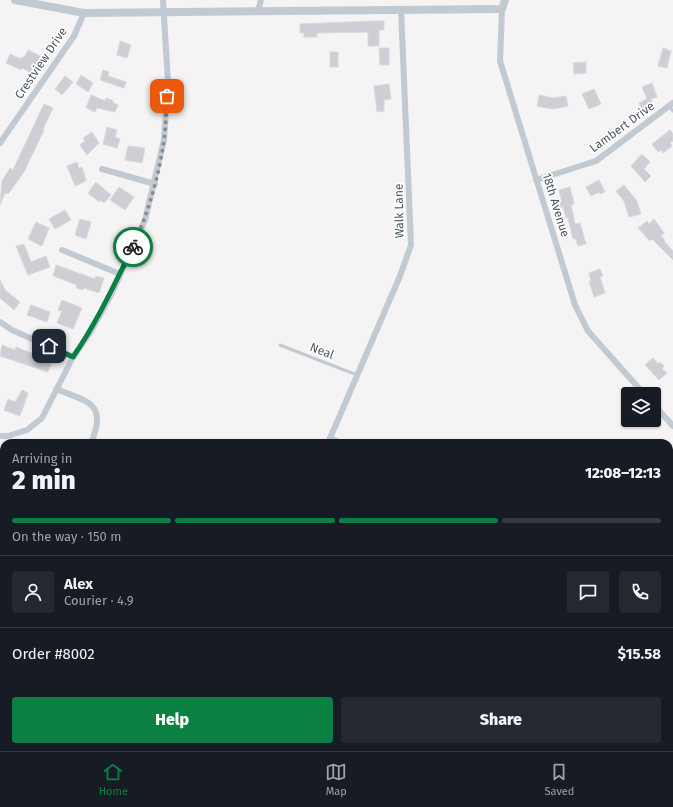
<!DOCTYPE html>
<html lang="en">
<head>
<meta charset="utf-8">
<style>
	body { margin:0; font-family:"Fira Sans",sans-serif; background:#242831; color:#f1f3f6; height:100vh; display:flex; flex-direction:column; font-size:15px; white-space:nowrap }
	* { box-sizing:border-box; margin:0 }
	p { font-size:13px; color:#9ea1a6 }
	.icon { flex:none; width:22px; height:22px; fill:none; stroke:currentColor; stroke-width:2; stroke-linecap:round; stroke-linejoin:round }
	.map { position:relative; flex:1; overflow:hidden }
	.side { position:absolute; left:0px; top:439px; width:673px; height:312px; display:flex; flex-direction:column; background:#171b24; border-radius:12px 12px 0 0; box-shadow:0 1px 3px #0004 }
	.side>* { flex:none }
	.buttons { position:absolute; left:621px; top:387px; display:grid; gap:8px }
	.buttons a { display:grid; place-items:center; width:40px; height:40px; border-radius:4px; background:#171b24; box-shadow:0 1px 3px #0004; font-size:20px }
	.pin { position:absolute; display:grid; place-items:center; width:34px; height:34px; color:#fff; margin:-17px; border-radius:8px; box-shadow:0 2px 6px #0006 }
	.courier { position:absolute; display:grid; place-items:center; width:40px; height:40px; margin:-20px; border:3px solid #0b8043; border-radius:50%; background:#fff; color:#222; box-shadow:0 1px 5px #0007 }
	.head em { font-style:normal; font-weight:800 }
	.head div { display:flex; flex-direction:column-reverse }
	.head { display:flex; align-items:center; justify-content:space-between; height:68px; padding:0 12px }
	h1 { font-size:26px; font-weight:800; line-height:30px }
	.bar { display:grid; grid-template-columns:repeat(4,1fr); gap:6px 4px; align-content:center; height:48px; padding:0 12px }
	.bar i { height:5px; border-radius:3px; background:#363941 }
	.bar .on { background:#0b8043 }
	.bar p { grid-column:span 4 }
	.line { display:flex; align-items:center; gap:10px; padding:0 12px; border-top:1px solid #363941 }
	.line div { flex:1 }
	.round { display:grid; place-items:center; flex:none; width:42px; height:42px; border-radius:4px; background:#242831 }
	.primary-button { display:flex; gap:8px; margin-top:auto; padding:8px 12px }
	.primary-button a { flex:1; height:46px; border-radius:4px; background:#0b8043; color:#fff; font-size:16px; font-weight:800; line-height:46px; text-align:center }
	.primary-button a+a { background:#242831; color:#f1f3f6 }
	.tabs { display:flex; justify-content:space-around; align-items:center; height:56px; border-top:1px solid #363941; background:#171b24; font-size:11px; color:#9ea1a6 }
	.tabs a { display:grid; justify-items:center; gap:2px }
	.tabs .on { color:#0b8043 }
	.map>svg:first-child { display:block }
	.green { fill:#c3f1d5 }
	.water { fill:#90daee }
	.building { fill:#cdcfd5; stroke:#d7d9de }
	.lines { fill:none; stroke-linecap:round; stroke-linejoin:round }
	.service { stroke:#c1cad2; stroke-width:3 }
	.minor { stroke:#c1cad2; stroke-width:6 }
	.tertiary { stroke:#c1cad2; stroke-width:8 }
	.secondary { stroke:#c1cbd6; stroke-width:9 }
	.done { stroke:#868d94; stroke-width:4; stroke-dasharray:0 7.2 }
	.route { stroke:#0b8043; stroke-width:5 }
	.labels { text-anchor:middle; dominant-baseline:central; stroke-width:3.5; stroke-linejoin:round; paint-order:stroke }
	.street-label { font-size:12px; fill:#4a5661; stroke:#fff }
</style>
</head>
<body>
<div class="map">
<svg width="673" height="751" viewBox="0 0 673 751">
	<rect width="100%" height="100%" fill="#f5f3f3"/>
	<g class="green">
		<polygon points="0,531 4,532 4,723 0,723"/>
		<polygon points="407,747 603,747 613,751 420,751"/>
	</g>
	<polygon class="water" points="0,723 4,723 4,747 376,747 383,751 0,751"/>
	<g class="building">
		<polygon points="372,21 384,21 384,30 379,30 379,46 368,46 368,32 317,33 317,37 304,37 304,33 300,33 300,24"/>
		<polygon points="120,41 131,45 127,58 117,55"/>
		<polygon points="379,48 389,48 389,65 380,65"/>
		<polygon points="663,48 671,51 667,68 658,66"/>
		<polygon points="28,50 42,57 32,73 22,68 21,70 6,63 10,54 21,59 22,57 24,58"/>
		<rect x="330" y="52" width="8" height="15"/>
		<polygon points="586,62 586,73 574,74 573,63"/>
		<polygon points="103,70 109,72 108,76 126,82 124,88 100,80"/>
		<polygon points="81,75 93,83 88,92 76,84"/>
		<polygon points="65,76 73,82 62,95 55,89"/>
		<polygon points="652,83 657,97 651,99 653,105 642,110 639,103 647,99 642,87"/>
		<polygon points="389,84 391,99 384,100 384,111 377,112 374,86"/>
		<polygon points="594,89 601,104 589,109 582,94"/>
		<polygon points="91,95 105,101 106,98 112,100 114,103 118,105 115,112 97,108 95,112 86,108"/>
		<polygon points="539,95 553,98 566,96 568,106 552,109 537,106"/>
		<polygon points="44,104 53,108 43,129 44,130 24,172 8,194 5,193 0,205 2,181 10,168 13,170"/>
		<polygon points="107,127 117,130 115,137 120,139 117,148 103,144"/>
		<polygon points="670,130 673,134 673,141 670,143 672,146 663,153 661,150 658,152 652,144"/>
		<polygon points="92,132 99,143 87,155 80,145 85,141 83,138"/>
		<polygon points="128,146 145,148 142,163 125,160"/>
		<polygon points="642,154 650,162 644,169 651,176 645,182 631,166"/>
		<polygon points="77,162 79,168 82,167 86,181 75,186 67,166"/>
		<polygon points="599,180 605,192 600,194 599,192 591,196 586,187"/>
		<polygon points="96,182 111,195 104,203 100,200 99,202 88,193"/>
		<polygon points="624,185 637,201 641,214 629,217 624,201 616,191"/>
		<polygon points="119,187 134,197 125,210 110,200"/>
		<polygon points="570,187 574,204 571,205 575,224 580,223 586,244 578,246 575,238 573,239 568,218 566,218 563,207 558,208 556,201 561,199 559,190"/>
		<polygon points="65,210 71,220 55,229 49,219"/>
		<polygon points="80,219 91,222 86,239 75,235"/>
		<polygon points="654,219 664,233 661,236 665,240 664,241 673,251 673,260 652,239 650,241 638,228 647,221 649,224"/>
		<polygon points="36,222 49,228 42,246 28,239"/>
		<polygon points="24,244 31,262 46,256 50,267 28,275 16,246"/>
		<polygon points="56,265 95,279 96,276 104,278 99,293 84,288 83,290 76,288 77,285 53,276"/>
		<polygon points="600,269 603,276 600,277 605,293 594,297 589,281 591,281 589,273"/>
		<polygon points="0,280 5,290 20,302 14,310 0,298"/>
		<polygon points="62,300 82,308 73,329 57,323 62,311 58,310"/>
		<polygon points="31,305 50,312 47,322 27,315"/>
		<polygon points="2,345 15,350 16,347 52,361 48,372 0,356"/>
		<polygon points="653,358 658,364 660,362 664,366 662,369 667,373 659,380 645,365"/>
		<polygon points="22,390 28,393 20,416 4,410 8,399 15,402"/>
	</g>
	<g class="lines">
		<g class="service">
			<polyline points="669,106 673,111"/>
			<polyline points="280,345 357,375"/>
		</g>
		<g class="minor">
			<polyline points="502,9 500,61 575,305 588,331 644,394"/>
			<polyline points="258,11 261,0"/>
			<polyline points="0,143 74,36 84,13"/>
			<polyline points="102,169 155,184"/>
			<polyline points="536,180 596,161 673,103"/>
			<polyline points="62,250 120,274"/>
			<polyline points="0,322 12,330 73,357"/>
			<path d="M 56,389 C 88,402 108,403 91,443"/>
			<polyline points="654,405 673,426"/>
			<polyline points="0,436 8,436 27,430 42,418 73,357 90,333 112,293 145,220 164,140 168,82 163,0"/>
			<polyline points="330,438 341,443"/>
			<polyline points="328,443 400,276 411,245 401,9"/>
			<polyline points="669,562 673,557"/>
			<polyline points="669,701 673,705"/>
			<polyline points="545,747 555,751"/>
		</g>
		<polyline class="tertiary" points="15,0 84,13 502,9 505,0"/>
		<g class="secondary">
			<polyline points="0,523 4,525"/>
			<polyline points="669,727 673,727"/>
		</g>
	</g>
	<g class="lines">
		<path class="done" d="M 133,247 C 148,213 159,176 164,140 C 166,125 166,110 167,96"/>
		<path class="route" d="M 49,346 L 73,357 C 97,322 114,285 133,247"/>
	</g>
	<g class="labels">
		<g class="street-label">
			<text transform="translate(41 63) rotate(-56)">Crestview Drive</text>
			<text transform="translate(622 127) rotate(-36)">Lambert Drive</text>
			<text transform="translate(556 205) rotate(73)">18th Avenue</text>
			<text transform="translate(399 211) rotate(-91)">Walk Lane</text>
			<text transform="translate(322 351) rotate(21)">Neal</text>
		</g>
	</g>
</svg>
<div class="buttons">
<a><svg class="icon" aria-label="layers" viewBox="0 0 24 24"><path d="M12 4l9 5-9 5-9-5zM3 14l9 5 9-5"/></svg></a>
</div>
<div class="pin" style="left:167px;top:96px;background:#ea580c"><svg class="icon" aria-label="bag" viewBox="0 0 24 24"><path d="M5 8h14l-1 12H6zM9 8a3 3 0 0 1 6 0"/></svg></div>
<div class="pin" style="left:49px;top:346px;background:#1f2937"><svg class="icon" aria-label="home" viewBox="0 0 24 24"><path d="M3 11l9-7 9 7M6 9v11h12V9"/></svg></div>
<div class="courier" style="left:133px;top:247px"><svg class="icon" aria-label="bike" viewBox="0 0 24 24"><circle cx="6" cy="16" r="4"/><circle cx="18" cy="16" r="4"/><path d="M6 16l4-8h5l3 8M10 8l3 8H6M13 5h3"/></svg></div>
<section class="side">
<div class="head"><div><h1>2 min</h1><p>Arriving in</p></div><em>12:08–12:13</em></div>
<div class="bar"><i class="on"></i><i class="on"></i><i class="on"></i><i></i><p>On the way · 150 m</p></div>
<div class="line" style="height:72px"><a class="round"><svg class="icon" aria-label="person" viewBox="0 0 24 24"><circle cx="12" cy="8" r="4"/><path d="M4 21q1-7 8-7t8 7"/></svg></a><div><b>Alex</b><p>Courier · 4.9</p></div><a class="round"><svg class="icon" aria-label="chat" viewBox="0 0 24 24"><path d="M4 5h16v11H9l-5 4z"/></svg></a><a class="round"><svg class="icon" aria-label="phone" viewBox="0 0 24 24"><path d="M5 4h4l2 5-3 2q2 4 5 5l2-3 5 2v4C11 20 4 13 5 4z"/></svg></a></div>
<div class="line" style="height:52px"><div>Order #8002</div><b>$15.58</b></div>
<div class="primary-button"><a>Help</a><a>Share</a></div>
</section>
</div>
<nav class="tabs">
<a class="on"><svg class="icon" aria-label="home" viewBox="0 0 24 24"><path d="M3 11l9-7 9 7M6 9v11h12V9"/></svg>Home</a>
<a><svg class="icon" aria-label="map" viewBox="0 0 24 24"><path d="M3 6l6-2 6 2 6-2v14l-6 2-6-2-6 2zM9 4v14M15 6v14"/></svg>Map</a>
<a><svg class="icon" aria-label="saved" viewBox="0 0 24 24"><path d="M7 4h10v16l-5-4-5 4z"/></svg>Saved</a>
</nav>
</body>
</html>
